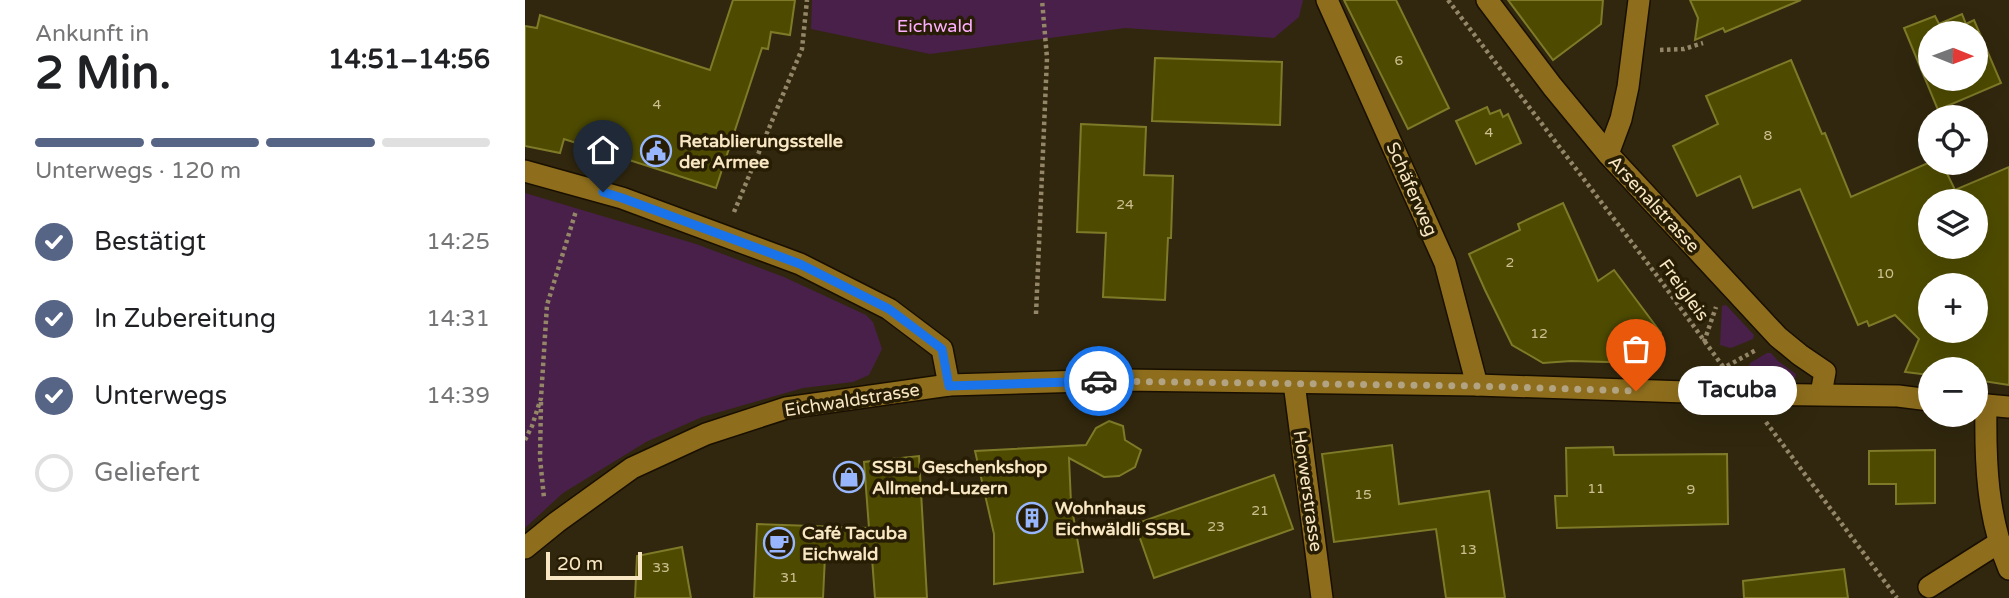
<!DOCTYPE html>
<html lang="de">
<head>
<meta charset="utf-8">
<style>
	body { margin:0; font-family:"Varela Round",sans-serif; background:#f6f6f6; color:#202124; height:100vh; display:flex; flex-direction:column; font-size:26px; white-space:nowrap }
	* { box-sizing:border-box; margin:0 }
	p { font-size:23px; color:#757577 }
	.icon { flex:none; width:38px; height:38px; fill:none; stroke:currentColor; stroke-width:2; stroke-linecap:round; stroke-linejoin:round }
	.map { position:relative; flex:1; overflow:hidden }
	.drawer { display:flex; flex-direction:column; background:#fff; width:525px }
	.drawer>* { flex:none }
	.needle { width:46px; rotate:91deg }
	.controls { position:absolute; left:1393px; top:21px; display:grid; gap:14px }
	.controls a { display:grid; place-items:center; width:70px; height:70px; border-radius:50%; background:#fff; box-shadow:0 7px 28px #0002; font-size:35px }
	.scale { position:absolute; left:21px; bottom:18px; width:96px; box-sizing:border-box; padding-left:7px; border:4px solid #f8e7c2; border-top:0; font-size:19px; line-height:24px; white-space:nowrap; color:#f8e7c2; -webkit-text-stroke:5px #271d05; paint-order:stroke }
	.pin { position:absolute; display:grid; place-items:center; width:60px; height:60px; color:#fff; margin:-72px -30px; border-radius:50% 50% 50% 0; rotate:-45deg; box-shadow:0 0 7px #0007 }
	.pin .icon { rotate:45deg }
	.courier { position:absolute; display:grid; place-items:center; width:70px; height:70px; margin:-35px; border:5px solid #1a73e8; border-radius:50%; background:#fff; color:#222; box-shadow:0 2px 9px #0007 }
	.bubble { position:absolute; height:49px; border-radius:24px; background:#fff; box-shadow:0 7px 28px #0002; font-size:23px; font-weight:700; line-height:49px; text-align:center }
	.head em { font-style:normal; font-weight:700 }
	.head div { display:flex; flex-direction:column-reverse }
	.head { display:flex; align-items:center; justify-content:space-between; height:119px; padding:0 35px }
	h1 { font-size:46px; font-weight:700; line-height:52px }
	.bar { display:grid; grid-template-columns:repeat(4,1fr); gap:10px 7px; align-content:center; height:84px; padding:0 35px }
	.bar i { height:9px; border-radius:5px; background:#e0e0e0 }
	.bar .selected { background:#566486 }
	.bar p { grid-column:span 4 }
	ol { padding:0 35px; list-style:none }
	li { display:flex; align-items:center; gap:21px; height:77px }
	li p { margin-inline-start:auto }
	li .icon { padding:7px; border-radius:50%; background:#566486; color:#fff; stroke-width:4 }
	li:last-child { color:#757577 }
	li i { width:38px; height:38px; border:4px solid #e0e0e0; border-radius:50% }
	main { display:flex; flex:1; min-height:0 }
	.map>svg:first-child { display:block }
	.green { fill:#48204a }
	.building { fill:#4e4b00; stroke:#7e7a28; stroke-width:2; fill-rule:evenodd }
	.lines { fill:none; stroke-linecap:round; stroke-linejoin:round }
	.minor-casing { stroke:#190f00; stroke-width:24 }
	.path { stroke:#948768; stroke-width:4.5; stroke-dasharray:3.5 3.5; stroke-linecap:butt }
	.minor { stroke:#8e6e1d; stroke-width:21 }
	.done { stroke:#b2a483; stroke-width:7; stroke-dasharray:0 12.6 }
	.route { stroke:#1a73e8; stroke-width:9 }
	.labels { text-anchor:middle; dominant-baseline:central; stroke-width:7; stroke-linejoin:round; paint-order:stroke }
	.number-label { font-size:14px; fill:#cec092 }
	.park-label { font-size:18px; fill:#feaeff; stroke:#271d05 }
	.poi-label { font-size:18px; font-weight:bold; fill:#f8e7c2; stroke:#271d05; text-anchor:start }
	.street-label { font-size:18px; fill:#f8e7c2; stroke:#271d05 }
</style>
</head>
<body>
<main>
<section class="drawer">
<div class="head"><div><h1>2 Min.</h1><p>Ankunft in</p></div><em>14:51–14:56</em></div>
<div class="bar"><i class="selected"></i><i class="selected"></i><i class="selected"></i><i></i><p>Unterwegs · 120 m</p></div>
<ol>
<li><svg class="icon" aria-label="check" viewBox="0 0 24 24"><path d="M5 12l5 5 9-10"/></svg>Bestätigt<p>14:25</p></li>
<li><svg class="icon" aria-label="check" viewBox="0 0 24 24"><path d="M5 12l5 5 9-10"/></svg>In Zubereitung<p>14:31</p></li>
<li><svg class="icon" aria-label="check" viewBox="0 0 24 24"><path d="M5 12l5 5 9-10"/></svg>Unterwegs<p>14:39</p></li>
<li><i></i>Geliefert</li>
</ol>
</section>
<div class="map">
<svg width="1484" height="598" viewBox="0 0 1484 598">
	<rect width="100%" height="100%" fill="#31270e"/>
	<g class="green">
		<polygon points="287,0 778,0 774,17 749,38 600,28 405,54 286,29"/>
		<polygon points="0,193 171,244 259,277 341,315 348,322 357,349 344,375 328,382 278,388 177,417 121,442 38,493 0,528"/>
		<polygon points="1201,305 1229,335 1228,339 1206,348 1195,345 1197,306"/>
		<polygon points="1242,353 1246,353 1253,361 1271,374 1270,379 1231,378 1224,366 1225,363"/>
	</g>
	<g class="building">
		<polygon points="208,0 270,0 265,35 246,32 243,49 237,48 191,188 39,139 35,153 0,146 0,26 12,28 15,15 185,70"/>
		<polygon points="819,0 871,0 924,108 883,129"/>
		<polygon points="983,0 1078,0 1076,24 1028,60"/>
		<polygon points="1165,0 1276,0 1200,32 1198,28 1170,40 1173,18"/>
		<path d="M 1437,14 L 1441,24 L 1449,20 L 1476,83 L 1413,110 L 1379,28 L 1410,16 L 1414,24 ZM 1405,33 L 1451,33 L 1451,79 L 1405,79 Z"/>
		<polygon points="630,58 757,62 755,125 627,121"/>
		<path d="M 1266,60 L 1297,134 L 1300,133 L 1326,197 L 1403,163 L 1417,163 L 1430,190 L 1484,167 L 1484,385 L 1451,380 L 1451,369 L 1405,369 L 1405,375 L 1380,372 L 1394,339 L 1370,315 L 1344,326 L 1342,321 L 1333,325 L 1275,189 L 1228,208 L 1215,176 L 1172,196 L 1148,146 L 1193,124 L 1181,96 ZM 1405,201 L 1451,201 L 1451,247 L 1405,247 ZM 1405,285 L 1451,285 L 1451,331 L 1405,331 Z"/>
		<polygon points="962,107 965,114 975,110 978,117 983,114 996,143 951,164 931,121"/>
		<polygon points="556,124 621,127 619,175 648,176 646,238 643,238 640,300 578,297 581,233 552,232"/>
		<polygon points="1038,203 1073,281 1089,270 1136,333 1118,363 1046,361 1018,363 987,345 960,290 944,254 995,230 993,224"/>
		<polygon points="584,421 598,426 600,440 616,450 610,467 594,476 579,477 544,458 546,503 558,572 469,584 469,534 450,451 561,445 571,428"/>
		<polygon points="867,445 874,504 964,491 980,598 921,598 911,529 809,542 797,454"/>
		<polygon points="1088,447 1089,455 1202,454 1203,524 1032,528 1030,496 1042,496 1041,448"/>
		<polygon points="1410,450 1410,503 1371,504 1371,484 1344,484 1344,451"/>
		<polygon points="394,456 402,598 350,598 347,558 300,556 298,598 229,598 232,524 344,528 339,462"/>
		<polygon points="749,475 768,529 629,578 610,524"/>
		<polygon points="157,547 166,598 110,598 112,556"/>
		<polygon points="1319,569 1323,598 1219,598 1218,581"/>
	</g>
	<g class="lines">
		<g class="minor-casing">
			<g id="minor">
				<polyline points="802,0 920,263 952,385"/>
				<polyline points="962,0 1027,86 1083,154 1253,337 1275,355 1300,372 1296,394"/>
				<polyline points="1083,154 1096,119 1103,87 1114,0"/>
				<polyline points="0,171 97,198 275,264 364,309 417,349 424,385"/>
				<polyline points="769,383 797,598"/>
				<polyline points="1451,404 1484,407"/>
				<path d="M 1461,405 C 1460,463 1462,516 1484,569"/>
				<polyline points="0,548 32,522 107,468 181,434 261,408 424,385 597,380 952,385 1220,394 1373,396 1405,400"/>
				<polyline points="1404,587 1475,542"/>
			</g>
		</g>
		<g class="path">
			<polyline points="923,0 1133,277 1199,368"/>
			<polyline points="1135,50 1159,49 1178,43"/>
			<polyline points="209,212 277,49 282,0"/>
			<polyline points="511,314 522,58 517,0"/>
			<polyline points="1179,342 1191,307"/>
			<polyline points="1202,366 1231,350"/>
			<polyline points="16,402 15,458 19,498"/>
			<polyline points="1241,422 1372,598"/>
			<polyline points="0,440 7,426 16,398 22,305 51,211"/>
		</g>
		<use href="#minor" class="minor"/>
	</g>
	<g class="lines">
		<polyline class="done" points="574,381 952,386 1111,391"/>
		<polyline class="route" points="78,192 97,198 275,264 364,309 417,349 424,386 574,381"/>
	</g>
	<defs>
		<g id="civic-ring" transform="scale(1.575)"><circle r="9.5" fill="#271d05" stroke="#97b6fd" stroke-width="1.5"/><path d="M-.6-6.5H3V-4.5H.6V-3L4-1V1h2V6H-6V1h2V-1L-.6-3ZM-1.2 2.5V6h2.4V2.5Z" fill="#97b6fd"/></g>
		<g id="shop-ring" transform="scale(1.575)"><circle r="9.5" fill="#271d05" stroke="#97b6fd" stroke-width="1.5"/><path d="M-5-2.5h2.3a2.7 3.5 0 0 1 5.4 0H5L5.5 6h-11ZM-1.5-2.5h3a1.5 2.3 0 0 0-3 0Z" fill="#97b6fd"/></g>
		<g id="building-ring" transform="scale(1.575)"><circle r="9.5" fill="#271d05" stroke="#97b6fd" stroke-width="1.5"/><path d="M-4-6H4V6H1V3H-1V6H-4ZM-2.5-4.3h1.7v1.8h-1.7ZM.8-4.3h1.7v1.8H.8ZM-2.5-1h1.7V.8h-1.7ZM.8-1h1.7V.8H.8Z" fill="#97b6fd"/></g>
		<g id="cafe-ring" transform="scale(1.575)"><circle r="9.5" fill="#271d05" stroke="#97b6fd" stroke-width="1.5"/><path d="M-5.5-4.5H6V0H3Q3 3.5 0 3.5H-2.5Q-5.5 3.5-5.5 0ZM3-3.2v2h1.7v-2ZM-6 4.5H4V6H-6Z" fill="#97b6fd"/></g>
	</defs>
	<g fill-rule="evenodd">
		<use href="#civic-ring" x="131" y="151"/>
		<use href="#shop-ring" x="324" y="477"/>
		<use href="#building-ring" x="507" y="518"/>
		<use href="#cafe-ring" x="254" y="543"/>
	</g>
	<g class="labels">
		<g class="number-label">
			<text x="874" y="60">6</text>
			<text x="132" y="104">4</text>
			<text x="964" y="132">4</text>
			<text x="1243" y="135">8</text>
			<text x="600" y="204">24</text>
			<text x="985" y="262">2</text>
			<text x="1360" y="273">10</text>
			<text x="1014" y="333">12</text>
			<text x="1071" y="488">11</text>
			<text x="1166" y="489">9</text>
			<text x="838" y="494">15</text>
			<text x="735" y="510">21</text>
			<text x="691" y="526">23</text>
			<text x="943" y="549">13</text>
			<text x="136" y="567">33</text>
			<text x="264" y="577">31</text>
		</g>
		<g class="park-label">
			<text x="410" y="26">Eichwald</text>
		</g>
		<g class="poi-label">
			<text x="154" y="141">Retablierungsstelle<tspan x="154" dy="21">der Armee</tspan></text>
			<text x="347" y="467">SSBL Geschenkshop<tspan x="347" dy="21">Allmend-Luzern</tspan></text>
			<text x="530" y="508">Wohnhaus<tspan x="530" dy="21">Eichwäldli SSBL</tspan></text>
			<text x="277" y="533">Café Tacuba<tspan x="277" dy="21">Eichwald</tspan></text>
		</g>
		<g class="street-label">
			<text transform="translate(887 189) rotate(66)">Schäferweg</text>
			<text transform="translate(1129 204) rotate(47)">Arsenalstrasse</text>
			<text transform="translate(1159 290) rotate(54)">Freigleis</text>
			<text transform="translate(327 400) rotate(-9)">Eichwaldstrasse</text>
			<text transform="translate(783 491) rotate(82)">Horwerstrasse</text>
		</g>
	</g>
</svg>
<div class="controls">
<a><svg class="needle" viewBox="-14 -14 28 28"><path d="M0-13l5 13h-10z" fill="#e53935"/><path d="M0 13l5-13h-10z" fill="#757577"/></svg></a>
<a><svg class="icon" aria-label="locate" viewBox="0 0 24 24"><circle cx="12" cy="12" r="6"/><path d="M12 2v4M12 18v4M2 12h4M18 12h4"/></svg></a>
<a><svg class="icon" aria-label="layers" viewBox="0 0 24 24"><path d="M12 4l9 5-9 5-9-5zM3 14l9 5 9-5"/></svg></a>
<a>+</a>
<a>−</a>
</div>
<div class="scale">20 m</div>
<div class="pin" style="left:1111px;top:391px;background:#ea580c"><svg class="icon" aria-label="bag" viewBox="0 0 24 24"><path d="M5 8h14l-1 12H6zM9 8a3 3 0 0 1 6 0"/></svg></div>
<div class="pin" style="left:78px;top:192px;background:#1f2937"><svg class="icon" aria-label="home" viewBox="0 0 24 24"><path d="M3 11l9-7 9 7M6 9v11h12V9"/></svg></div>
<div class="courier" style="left:574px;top:381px"><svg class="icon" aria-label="car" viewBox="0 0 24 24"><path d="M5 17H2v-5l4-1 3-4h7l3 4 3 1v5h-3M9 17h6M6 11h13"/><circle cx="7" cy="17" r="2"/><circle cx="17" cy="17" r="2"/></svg></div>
<div class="bubble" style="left:1153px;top:366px;width:119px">Tacuba</div>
</div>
</main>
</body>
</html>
